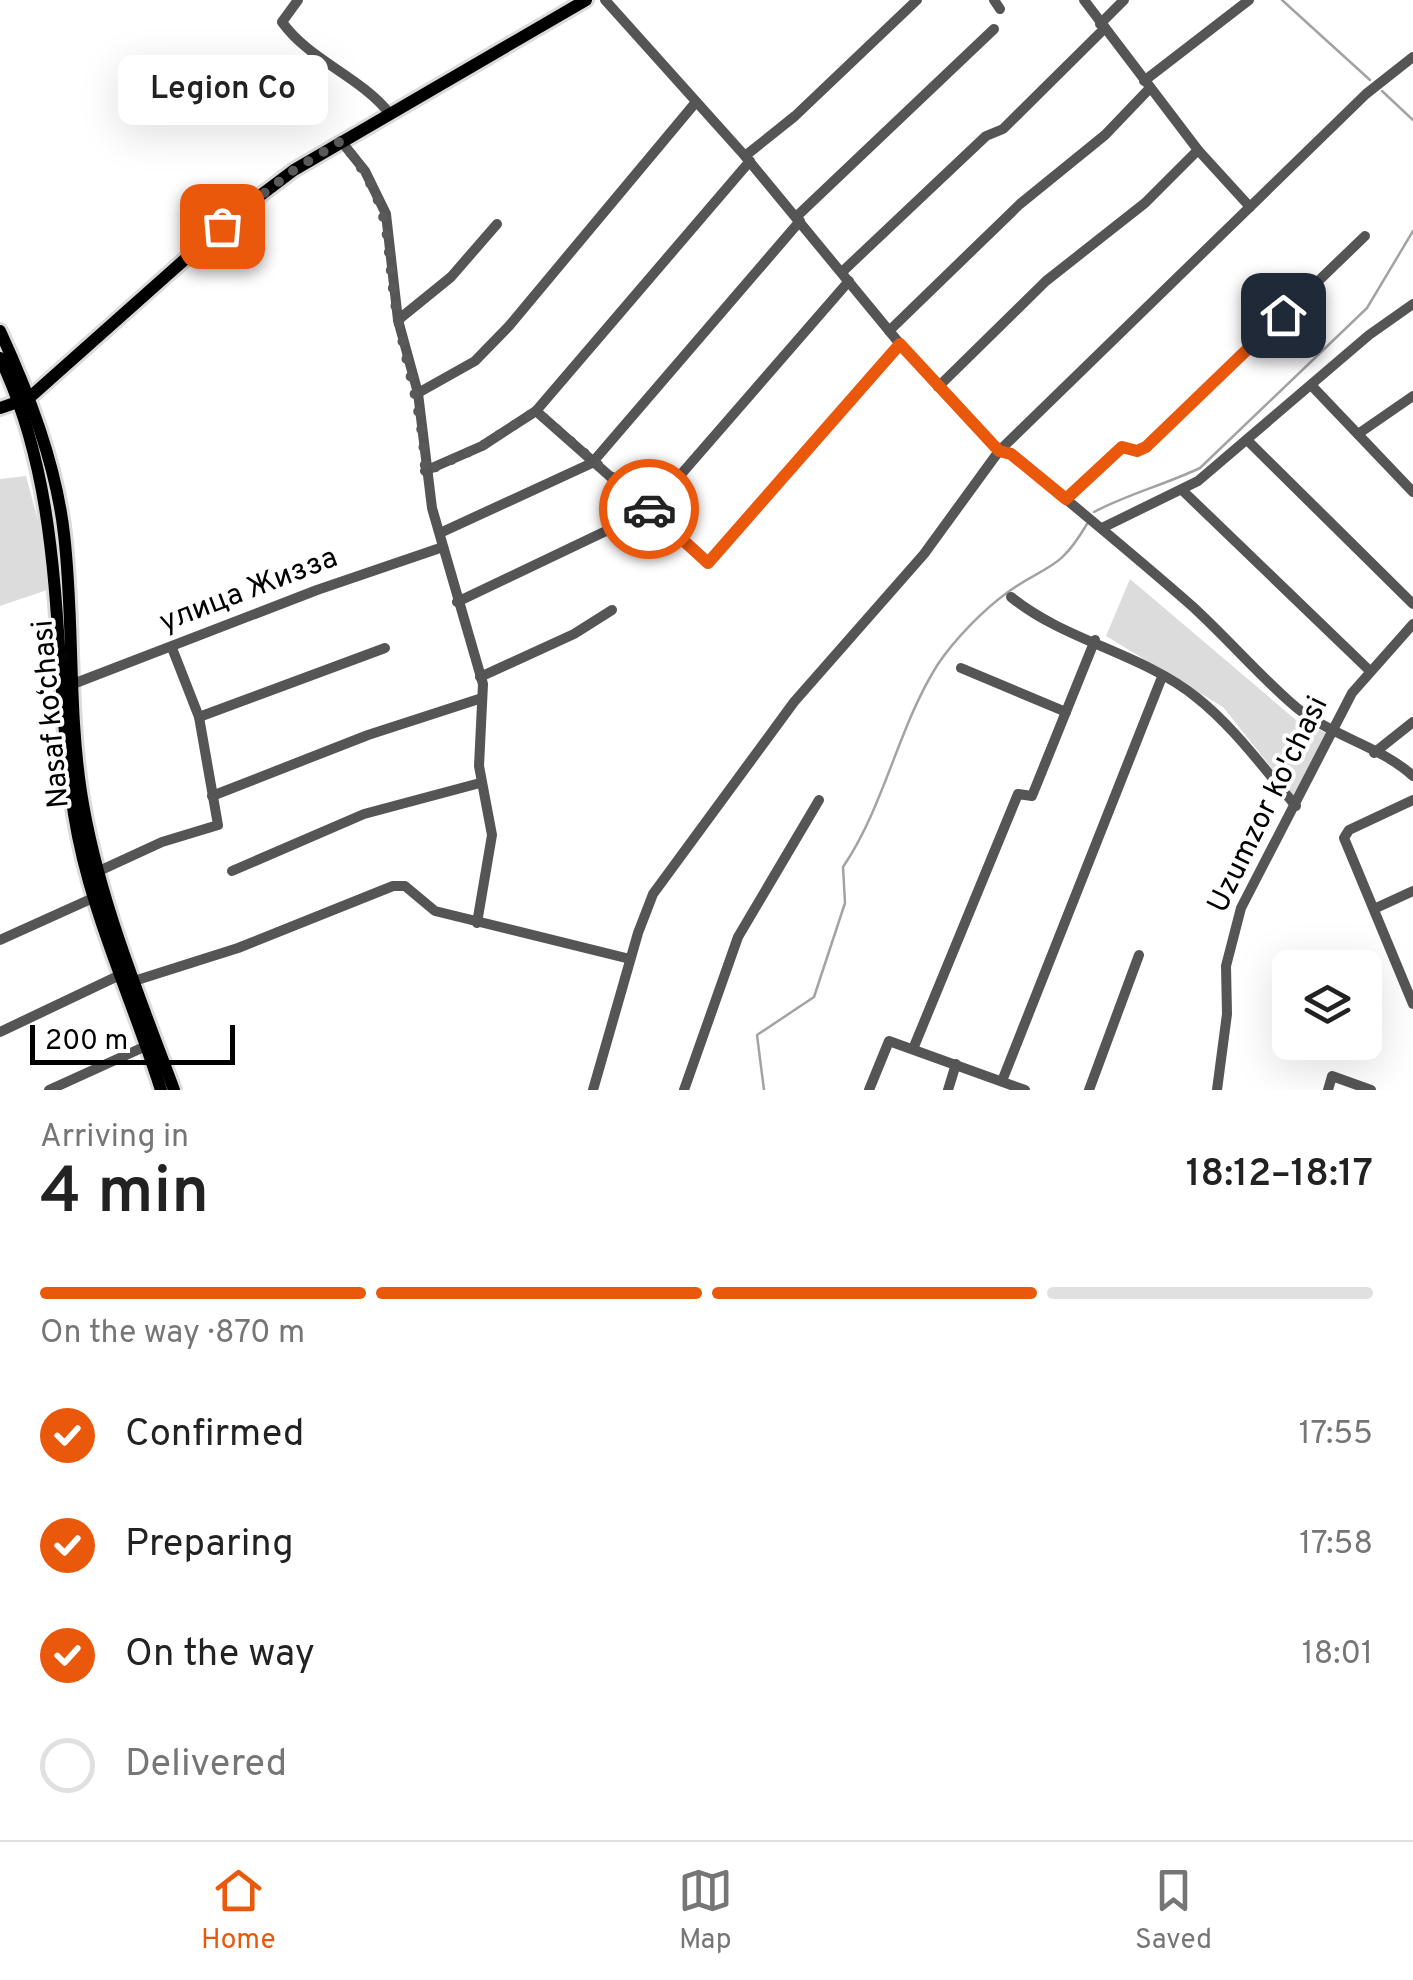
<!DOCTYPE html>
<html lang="en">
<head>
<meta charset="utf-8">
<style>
	body { margin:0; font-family:Overpass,sans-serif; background:#f2f2f2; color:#222; height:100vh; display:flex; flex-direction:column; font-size:38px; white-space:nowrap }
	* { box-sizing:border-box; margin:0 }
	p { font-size:32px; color:#767676 }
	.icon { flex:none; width:55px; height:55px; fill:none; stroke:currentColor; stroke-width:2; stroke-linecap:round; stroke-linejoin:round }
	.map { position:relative; height:1090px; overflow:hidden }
	.side { display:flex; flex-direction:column; background:#fff; flex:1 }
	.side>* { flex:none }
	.fabs { position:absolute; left:1272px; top:950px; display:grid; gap:20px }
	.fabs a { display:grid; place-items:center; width:110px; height:110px; border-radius:15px; background:#fff; box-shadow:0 10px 40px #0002; font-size:50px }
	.scale { position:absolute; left:30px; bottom:25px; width:205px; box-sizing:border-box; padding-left:10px; border:5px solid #000; border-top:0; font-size:28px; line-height:35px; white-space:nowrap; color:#000; -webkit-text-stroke:8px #fff; paint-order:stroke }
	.pin { position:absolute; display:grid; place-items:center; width:85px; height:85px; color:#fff; margin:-42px; border-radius:20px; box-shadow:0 5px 15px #0006 }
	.courier { position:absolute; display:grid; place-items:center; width:100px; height:100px; margin:-50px; border:8px solid #ea580c; border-radius:50%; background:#fff; color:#222; box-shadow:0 2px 12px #0007 }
	.bubble { position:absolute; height:70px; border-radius:15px; background:#fff; box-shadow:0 10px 40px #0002; font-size:32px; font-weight:600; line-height:70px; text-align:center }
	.head em { font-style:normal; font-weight:600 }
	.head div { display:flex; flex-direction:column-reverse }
	.head { display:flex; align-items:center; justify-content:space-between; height:170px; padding:0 40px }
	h1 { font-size:65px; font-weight:600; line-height:75px }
	.bar { display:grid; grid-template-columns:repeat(4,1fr); gap:15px 10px; align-content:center; height:120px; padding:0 40px }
	.bar i { height:12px; border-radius:8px; background:#e0e0e0 }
	.bar .active { background:#ea580c }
	.bar p { grid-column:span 4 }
	ol { padding:0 40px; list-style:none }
	li { display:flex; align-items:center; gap:30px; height:110px }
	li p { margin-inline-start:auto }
	li .icon { padding:10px; border-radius:50%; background:#ea580c; color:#fff; stroke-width:4 }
	li:last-child { color:#767676 }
	li i { width:55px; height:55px; border:5px solid #e0e0e0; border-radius:50% }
	.menu { display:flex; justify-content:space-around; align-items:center; height:140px; border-top:2px solid #e0e0e0; background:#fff; font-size:28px; color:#767676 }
	.menu a { display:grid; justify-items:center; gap:5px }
	.menu .active { color:#ea580c }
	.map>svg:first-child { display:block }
	.green { fill:#dcdcdc }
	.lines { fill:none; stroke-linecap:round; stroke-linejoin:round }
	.stream { stroke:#a3a3a3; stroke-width:2.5 }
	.major-casing { stroke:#dbdbdb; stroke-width:18 }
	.minor { stroke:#555; stroke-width:10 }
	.major { stroke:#000; stroke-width:12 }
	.done { stroke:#595959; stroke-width:10; stroke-dasharray:0 18 }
	.route { stroke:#ea580c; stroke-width:12 }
	.labels { text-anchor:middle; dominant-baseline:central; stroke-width:8; stroke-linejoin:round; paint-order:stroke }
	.street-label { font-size:30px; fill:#000; stroke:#fff }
</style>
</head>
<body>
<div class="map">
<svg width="1413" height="1090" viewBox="0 0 1413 1090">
	<rect width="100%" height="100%" fill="#fff"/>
	<g class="green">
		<polygon points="26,476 40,528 47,590 0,606 0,479"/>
		<polygon points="1130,579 1296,720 1327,733 1294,796 1223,707 1106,636"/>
	</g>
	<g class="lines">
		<g class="stream">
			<polyline points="1282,0 1370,80"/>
			<polyline points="1382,91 1413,120"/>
			<path d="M 1094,512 C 1128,494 1164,485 1200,468 L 1367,308 L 1413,231"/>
			<path d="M 764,1090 L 757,1035 L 814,997 L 845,903 L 843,867 C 885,805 898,727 938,664 C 955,639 983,610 1008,592 C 1048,563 1058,573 1087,524"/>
		</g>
		<g class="major-casing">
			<g id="major">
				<path d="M 0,331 C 29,394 56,464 64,534 C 74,619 68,707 81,792 C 97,895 138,993 174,1090"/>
				<path d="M 0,358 C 69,502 51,661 74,814 C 89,910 132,998 161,1090"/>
				<polyline points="0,408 29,398 237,213 294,170 586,0"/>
			</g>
		</g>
		<g class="minor">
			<path d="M 298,0 L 282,22 C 310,61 360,76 390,114"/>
			<path d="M 605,0 L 745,156 L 900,344 L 999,451 L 1011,453 C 1071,504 1133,554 1192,606 C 1226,637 1256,672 1290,702 C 1327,736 1378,744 1413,776"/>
			<polyline points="994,0 1000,9"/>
			<polyline points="1084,0 1198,150 1250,207"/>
			<polyline points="1100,24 1124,0"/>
			<polyline points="1144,81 1249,0"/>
			<polyline points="341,141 365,171 386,214 398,320 418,393 432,508 483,684 479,766 492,835 477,923"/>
			<polyline points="745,156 795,116 917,0"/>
			<polyline points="796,217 994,29"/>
			<polyline points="842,272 986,136 1003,129 1104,29"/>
			<polyline points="398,320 451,277 497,224"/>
			<polyline points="889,331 1020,204 1105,135 1150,88"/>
			<polyline points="1311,385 1413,492"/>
			<polyline points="938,387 1046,281 1145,203 1198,150"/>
			<polyline points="418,393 475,361 509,326 696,102"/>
			<polyline points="536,411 708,563 900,344"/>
			<polyline points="1358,434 1413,396"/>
			<polyline points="1247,440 1413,604"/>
			<polyline points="425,471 482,446 536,411 750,161"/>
			<polyline points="1182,490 1370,671"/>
			<polyline points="1066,499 1122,447 1137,451 1146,447 1365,236"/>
			<polyline points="1102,528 1198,481 1369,335 1413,304"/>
			<polyline points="440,533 592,463 800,221"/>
			<path d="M 1011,597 C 1065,641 1141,653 1196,697 C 1234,727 1264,769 1296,806"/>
			<polyline points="457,602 650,510 849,281"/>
			<polyline points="961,668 1066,712"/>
			<polyline points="480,677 574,634 612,610"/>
			<polyline points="73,684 317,590 443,547"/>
			<polyline points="199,717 385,648"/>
			<polyline points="1374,753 1413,722"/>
			<polyline points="212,796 368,735 482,698"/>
			<polyline points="1413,800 1349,830 1344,838 1413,1004"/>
			<polyline points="99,871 162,842 218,825 199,717 172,648"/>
			<polyline points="232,871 364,814 480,783"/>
			<polyline points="1376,908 1413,891"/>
			<polyline points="0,940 93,898"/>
			<polyline points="134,981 238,948 393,886 405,886 435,911 630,959"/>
			<polyline points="0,1032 120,975"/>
			<polyline points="913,1049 1018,794 1032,796 1095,640"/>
			<polyline points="1002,1081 1162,677"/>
			<polyline points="49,1090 146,1046"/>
			<polyline points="593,1090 638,933 653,894 794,702 924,554 999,451 1366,94 1413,57"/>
			<polyline points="684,1090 738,937 819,800"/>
			<polyline points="869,1090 889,1041 1025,1090"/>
			<polyline points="948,1090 956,1064"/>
			<polyline points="1089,1090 1139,955"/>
			<polyline points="1217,1090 1227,1014 1226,966 1241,908 1352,693 1413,624"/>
			<polyline points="1328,1090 1332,1076 1371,1090"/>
		</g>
		<use href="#major" class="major"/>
	</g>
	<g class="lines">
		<path class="done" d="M 222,226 L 294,170 L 341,141 C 399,212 382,238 398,320 C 408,372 424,418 425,472 L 482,446 L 536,411 L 649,509"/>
		<polyline class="route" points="649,509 708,563 900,344 999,451 1011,454 1066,499 1122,447 1137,451 1146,447 1283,315"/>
	</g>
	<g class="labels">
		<g class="street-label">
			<text transform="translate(249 591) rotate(-21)">улица Жизза</text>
			<text transform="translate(52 714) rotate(-95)">Nasaf ko‘chasi</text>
			<text transform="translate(1269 805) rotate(-64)">Uzumzor ko'chasi</text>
		</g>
	</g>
</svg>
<div class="fabs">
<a><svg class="icon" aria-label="layers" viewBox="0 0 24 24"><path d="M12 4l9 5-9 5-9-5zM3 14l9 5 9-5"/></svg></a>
</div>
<div class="scale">200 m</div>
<div class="pin" style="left:222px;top:226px;background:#ea580c"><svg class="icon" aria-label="bag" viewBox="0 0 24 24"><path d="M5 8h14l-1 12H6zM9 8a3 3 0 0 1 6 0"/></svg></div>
<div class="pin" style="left:1283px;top:315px;background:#1f2937"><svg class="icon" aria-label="home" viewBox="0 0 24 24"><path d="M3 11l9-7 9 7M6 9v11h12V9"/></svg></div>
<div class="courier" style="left:649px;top:509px"><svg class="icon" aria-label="car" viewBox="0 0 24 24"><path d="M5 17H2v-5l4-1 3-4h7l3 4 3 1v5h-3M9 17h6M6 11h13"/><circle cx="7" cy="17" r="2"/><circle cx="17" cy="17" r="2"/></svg></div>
<div class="bubble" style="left:118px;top:55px;width:210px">Legion Co</div>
</div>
<section class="side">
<div class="head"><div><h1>4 min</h1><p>Arriving in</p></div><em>18:12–18:17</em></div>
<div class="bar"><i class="active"></i><i class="active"></i><i class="active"></i><i></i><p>On the way · 870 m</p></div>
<ol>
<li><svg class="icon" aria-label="check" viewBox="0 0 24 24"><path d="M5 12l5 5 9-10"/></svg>Confirmed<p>17:55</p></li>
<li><svg class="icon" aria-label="check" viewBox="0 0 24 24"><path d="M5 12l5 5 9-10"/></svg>Preparing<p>17:58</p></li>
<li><svg class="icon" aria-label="check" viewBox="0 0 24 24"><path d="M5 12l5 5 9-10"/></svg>On the way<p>18:01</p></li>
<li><i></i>Delivered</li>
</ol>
</section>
<nav class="menu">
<a class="active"><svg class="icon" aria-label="home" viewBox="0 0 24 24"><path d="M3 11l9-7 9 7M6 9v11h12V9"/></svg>Home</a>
<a><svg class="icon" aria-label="map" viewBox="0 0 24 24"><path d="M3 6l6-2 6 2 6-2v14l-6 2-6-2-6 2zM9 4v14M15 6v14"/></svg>Map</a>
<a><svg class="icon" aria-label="saved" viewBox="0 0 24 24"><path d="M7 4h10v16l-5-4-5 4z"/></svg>Saved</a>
</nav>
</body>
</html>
